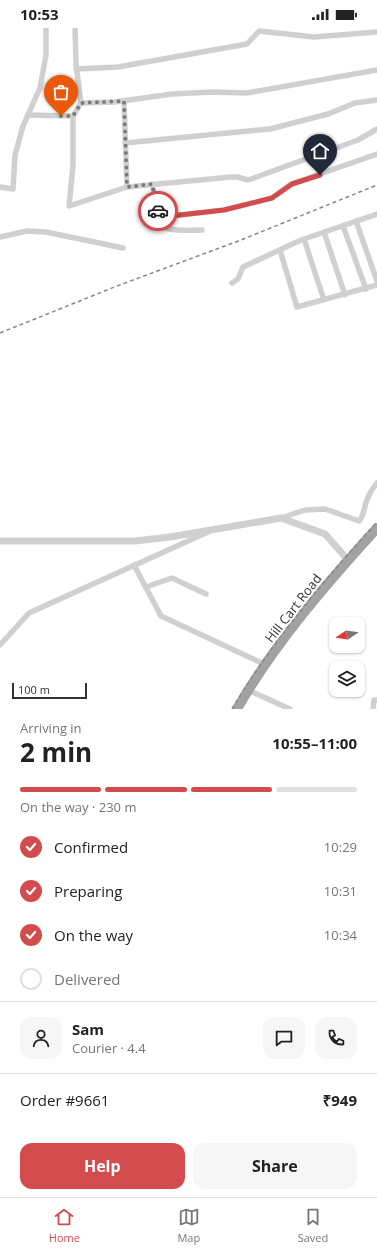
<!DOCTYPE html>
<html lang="en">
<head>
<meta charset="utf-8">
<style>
	body { margin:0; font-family:"Open Sans",sans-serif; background:#f6f6f6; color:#222; height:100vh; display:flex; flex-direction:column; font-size:15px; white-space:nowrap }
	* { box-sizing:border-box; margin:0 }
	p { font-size:13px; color:#767676 }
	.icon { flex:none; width:22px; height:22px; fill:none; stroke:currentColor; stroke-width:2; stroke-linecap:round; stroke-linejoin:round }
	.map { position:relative; height:681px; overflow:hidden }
	.drawer { display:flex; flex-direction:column; background:#fff; flex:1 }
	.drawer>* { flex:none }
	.needle { width:26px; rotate:257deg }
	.tools { position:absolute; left:329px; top:589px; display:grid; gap:8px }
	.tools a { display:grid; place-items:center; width:36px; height:36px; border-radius:8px; background:#fff; box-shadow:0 1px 3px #0004; font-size:20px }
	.scale { position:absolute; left:12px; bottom:10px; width:75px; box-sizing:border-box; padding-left:4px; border:2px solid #333; border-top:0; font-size:11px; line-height:14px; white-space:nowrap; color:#333; -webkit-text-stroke:3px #fff; paint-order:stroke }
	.pin { position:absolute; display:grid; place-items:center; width:34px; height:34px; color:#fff; margin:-41px -17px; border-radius:50% 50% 50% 0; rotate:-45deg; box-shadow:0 0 4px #0007 }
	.pin .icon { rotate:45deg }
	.courier { position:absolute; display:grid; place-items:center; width:40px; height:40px; margin:-20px; border:3px solid #d34b4c; border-radius:50%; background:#fff; color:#222; box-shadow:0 1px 5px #0007 }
	.head em { font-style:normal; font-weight:700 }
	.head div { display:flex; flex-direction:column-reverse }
	.head { display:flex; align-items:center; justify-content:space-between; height:68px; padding:0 20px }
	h1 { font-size:26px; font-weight:700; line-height:30px }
	.bar { display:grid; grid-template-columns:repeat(4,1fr); gap:6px 4px; align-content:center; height:48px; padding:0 20px }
	.bar i { height:5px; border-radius:3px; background:#e0e0e0 }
	.bar .active { background:#d34b4c }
	.bar p { grid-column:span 4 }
	.line { display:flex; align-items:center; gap:10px; padding:0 20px; border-top:1px solid #e0e0e0 }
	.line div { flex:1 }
	.round { display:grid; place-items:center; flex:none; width:42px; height:42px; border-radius:12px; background:#f6f6f6 }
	ol { padding:0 20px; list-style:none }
	li { display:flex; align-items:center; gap:12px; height:44px }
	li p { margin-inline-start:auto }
	li .icon { padding:4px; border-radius:50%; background:#d34b4c; color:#fff; stroke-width:4 }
	li:last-child { color:#767676 }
	li i { width:22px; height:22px; border:2px solid #e0e0e0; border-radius:50% }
	.action { display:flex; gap:8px; margin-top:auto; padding:8px 20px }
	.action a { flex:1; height:46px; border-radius:12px; background:#d34b4c; color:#fff; font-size:16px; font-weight:700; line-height:46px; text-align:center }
	.action a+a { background:#f6f6f6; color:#222 }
	.status { display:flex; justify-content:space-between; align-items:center; height:28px; padding:0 20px; background:#fff; direction:ltr }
	.status svg { height:11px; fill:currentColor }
	.tabs { display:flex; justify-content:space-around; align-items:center; height:56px; border-top:1px solid #e0e0e0; background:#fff; font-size:11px; color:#767676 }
	.tabs a { display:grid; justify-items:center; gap:2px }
	.tabs .active { color:#d34b4c }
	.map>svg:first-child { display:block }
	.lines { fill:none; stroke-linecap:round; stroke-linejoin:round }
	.minor { stroke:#d0d0d0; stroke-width:5.5 }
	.tertiary { stroke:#d0d0d0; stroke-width:7 }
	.trunk { stroke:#a2a2a2; stroke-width:10 }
	.rail { stroke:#888; stroke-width:1.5; stroke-dasharray:4 3; stroke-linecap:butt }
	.done { stroke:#7a7a7a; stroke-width:4; stroke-dasharray:0 7.2 }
	.route { stroke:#d34b4c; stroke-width:5 }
	.labels { text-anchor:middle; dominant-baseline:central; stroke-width:4; stroke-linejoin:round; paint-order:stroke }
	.street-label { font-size:13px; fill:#333; stroke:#fff }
</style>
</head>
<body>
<div class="status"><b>10:53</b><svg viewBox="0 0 49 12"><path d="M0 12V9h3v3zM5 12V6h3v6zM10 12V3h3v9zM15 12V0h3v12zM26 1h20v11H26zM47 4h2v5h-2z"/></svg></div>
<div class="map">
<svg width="377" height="681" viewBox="0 0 377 681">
	<rect width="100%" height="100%" fill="#fff"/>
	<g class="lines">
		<g class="minor">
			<polyline points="75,0 76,36 81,75 115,74 172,66 212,64 247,65 377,42"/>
			<polyline points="76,41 118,39 247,16 259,3 314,9 377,4"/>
			<polyline points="124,73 127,159"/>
			<polyline points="81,75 73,88 73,138 69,178 127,159 231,149 238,149 248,152 358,112 377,101"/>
			<polyline points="28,87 73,88"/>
			<polyline points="125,115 270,101 328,86 355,75 377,72"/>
			<polyline points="152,156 159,187 162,189 224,182 272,170 291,156 377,126"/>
			<polyline points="0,159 13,161 15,127 23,98 40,60 46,27 46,0"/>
			<path d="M 162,189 L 160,192 C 161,194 161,197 163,198 C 169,204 193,202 202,202"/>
			<polyline points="356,193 377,253"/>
			<polyline points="343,198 366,261"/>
			<polyline points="324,204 345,267"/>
			<polyline points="0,209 27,203 46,204 123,220"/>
			<polyline points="304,211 324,272"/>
			<polyline points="280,222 297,279 377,257"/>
			<polyline points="232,255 238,251 243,239 301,212 377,186"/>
			<path d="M 281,490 L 305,482 L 325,481 L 359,493 C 364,488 364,479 367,472 C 369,466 373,460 377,455"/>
			<polyline points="134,537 161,588 266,637"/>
			<polyline points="146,559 172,550 206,566"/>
			<polyline points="0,617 29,585 208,504"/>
			<polyline points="248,662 290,681"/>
			<polyline points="373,681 374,672 377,672"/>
		</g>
		<polyline class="tertiary" points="0,513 135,513 170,509 281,490 325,506 348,532"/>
		<path class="trunk" d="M 237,681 C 275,615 326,556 377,500"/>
		<g class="rail">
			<polyline points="0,305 117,258 241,212 377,157"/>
			<path d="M 232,681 C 273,613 324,552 377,494"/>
		</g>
	</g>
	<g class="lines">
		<polyline class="done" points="61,88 73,88 81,75 124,73 127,159 152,156 158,183"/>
		<polyline class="route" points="158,183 159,187 162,189 224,182 272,170 292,156 320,147"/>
	</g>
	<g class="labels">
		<g class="street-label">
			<text transform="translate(293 580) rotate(-52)">Hill Cart Road</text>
		</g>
	</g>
</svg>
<div class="tools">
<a><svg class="needle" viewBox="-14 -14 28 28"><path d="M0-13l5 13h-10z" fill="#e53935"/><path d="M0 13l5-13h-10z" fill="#767676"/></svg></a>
<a><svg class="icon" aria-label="layers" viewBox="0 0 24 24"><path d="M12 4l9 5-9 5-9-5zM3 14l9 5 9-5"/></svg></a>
</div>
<div class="scale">100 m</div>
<div class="pin" style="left:61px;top:88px;background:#ea580c"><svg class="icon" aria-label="bag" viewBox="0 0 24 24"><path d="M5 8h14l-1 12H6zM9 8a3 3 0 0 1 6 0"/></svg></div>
<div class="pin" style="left:320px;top:147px;background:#1f2937"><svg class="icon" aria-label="home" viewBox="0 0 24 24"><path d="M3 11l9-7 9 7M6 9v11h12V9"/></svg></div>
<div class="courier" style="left:158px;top:183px"><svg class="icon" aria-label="car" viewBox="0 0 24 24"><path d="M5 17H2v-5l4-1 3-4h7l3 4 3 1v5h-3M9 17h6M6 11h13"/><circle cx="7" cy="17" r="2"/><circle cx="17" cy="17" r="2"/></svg></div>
</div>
<section class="drawer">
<div class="head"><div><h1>2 min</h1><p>Arriving in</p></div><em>10:55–11:00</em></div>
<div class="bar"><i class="active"></i><i class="active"></i><i class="active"></i><i></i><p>On the way · 230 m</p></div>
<ol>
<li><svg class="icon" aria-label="check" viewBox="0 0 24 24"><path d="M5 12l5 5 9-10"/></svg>Confirmed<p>10:29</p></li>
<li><svg class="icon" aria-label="check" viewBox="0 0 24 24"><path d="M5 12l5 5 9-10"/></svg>Preparing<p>10:31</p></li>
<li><svg class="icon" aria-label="check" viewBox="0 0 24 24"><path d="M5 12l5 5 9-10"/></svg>On the way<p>10:34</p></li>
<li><i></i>Delivered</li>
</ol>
<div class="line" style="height:72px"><a class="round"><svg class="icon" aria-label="person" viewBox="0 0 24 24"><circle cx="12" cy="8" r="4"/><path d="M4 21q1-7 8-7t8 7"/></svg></a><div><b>Sam</b><p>Courier · 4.4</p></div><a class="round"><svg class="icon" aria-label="chat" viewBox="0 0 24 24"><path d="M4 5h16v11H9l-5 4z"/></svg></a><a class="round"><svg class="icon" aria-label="phone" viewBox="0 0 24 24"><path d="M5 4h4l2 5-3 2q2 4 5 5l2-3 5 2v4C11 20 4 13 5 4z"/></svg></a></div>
<div class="line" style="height:52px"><div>Order #9661</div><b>₹949</b></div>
<div class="action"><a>Help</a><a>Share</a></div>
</section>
<nav class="tabs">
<a class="active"><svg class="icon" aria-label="home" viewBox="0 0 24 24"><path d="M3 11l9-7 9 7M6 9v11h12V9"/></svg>Home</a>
<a><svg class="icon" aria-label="map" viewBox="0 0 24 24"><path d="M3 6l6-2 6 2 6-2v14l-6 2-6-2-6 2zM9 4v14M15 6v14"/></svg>Map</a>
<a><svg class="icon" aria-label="saved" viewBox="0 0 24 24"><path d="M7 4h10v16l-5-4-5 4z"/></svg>Saved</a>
</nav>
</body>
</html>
